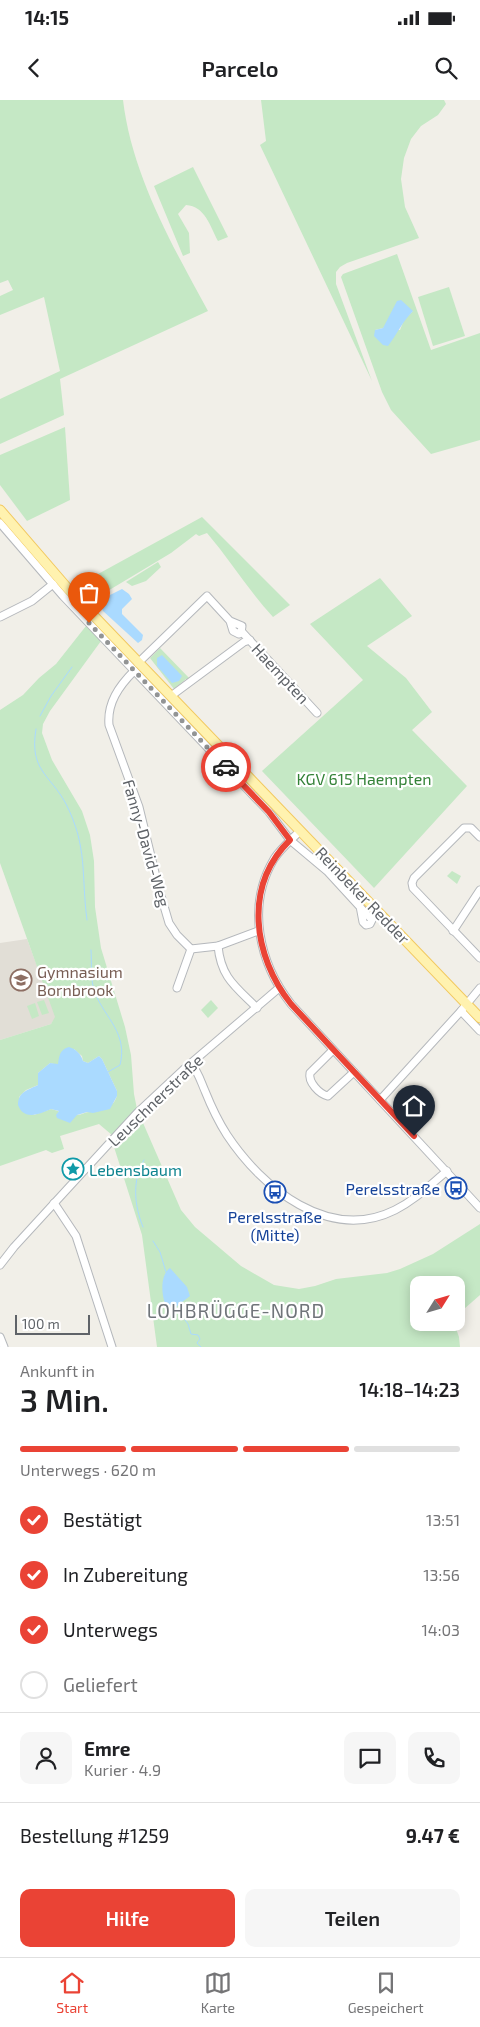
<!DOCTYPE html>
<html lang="de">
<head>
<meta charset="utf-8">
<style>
	body { margin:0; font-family:"Exo 2",sans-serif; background:#f6f6f6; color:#202124; height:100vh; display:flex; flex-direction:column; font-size:19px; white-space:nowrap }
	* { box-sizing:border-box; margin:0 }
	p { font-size:16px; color:#757577 }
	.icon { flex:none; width:28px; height:28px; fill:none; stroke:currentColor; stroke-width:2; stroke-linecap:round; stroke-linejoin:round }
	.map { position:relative; height:1247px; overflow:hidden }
	.drawer { display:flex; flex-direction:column; background:#fff; flex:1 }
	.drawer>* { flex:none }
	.needle { width:32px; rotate:53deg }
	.buttons { position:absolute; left:410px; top:1176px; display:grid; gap:10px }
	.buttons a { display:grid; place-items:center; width:55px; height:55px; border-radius:10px; background:#fff; box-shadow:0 2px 12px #0003; font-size:25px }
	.scale { position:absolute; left:15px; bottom:12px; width:75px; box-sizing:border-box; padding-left:5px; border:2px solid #5f6368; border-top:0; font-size:14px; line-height:18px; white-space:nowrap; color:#5f6368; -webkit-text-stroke:4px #fff; paint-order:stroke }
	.pin { position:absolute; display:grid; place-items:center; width:42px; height:42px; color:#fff; margin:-51px -21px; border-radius:50% 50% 50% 0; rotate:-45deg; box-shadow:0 0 5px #0007 }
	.pin .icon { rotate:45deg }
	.courier { position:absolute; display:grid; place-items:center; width:50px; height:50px; margin:-25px; border:4px solid #ea4335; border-radius:50%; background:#fff; color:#222; box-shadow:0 1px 6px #0007 }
	.summary em { font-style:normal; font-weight:600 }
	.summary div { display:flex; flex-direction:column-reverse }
	.summary { display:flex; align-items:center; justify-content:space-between; height:85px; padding:0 20px }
	h1 { font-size:32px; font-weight:600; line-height:38px }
	.bar { display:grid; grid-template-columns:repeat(4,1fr); gap:8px 5px; align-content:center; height:60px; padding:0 20px }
	.bar i { height:6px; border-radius:4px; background:#e0e0e0 }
	.bar .active { background:#ea4335 }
	.bar p { grid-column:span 4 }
	.line { display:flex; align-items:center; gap:12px; padding:0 20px; border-top:1px solid #e0e0e0 }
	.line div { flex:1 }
	.round { display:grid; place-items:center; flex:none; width:52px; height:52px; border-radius:10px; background:#f6f6f6 }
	ol { padding:0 20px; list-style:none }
	li { display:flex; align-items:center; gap:15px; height:55px }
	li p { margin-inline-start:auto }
	li .icon { padding:5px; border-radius:50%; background:#ea4335; color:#fff; stroke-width:4 }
	li:last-child { color:#757577 }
	li i { width:28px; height:28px; border:2px solid #e0e0e0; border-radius:50% }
	.cta { display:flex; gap:10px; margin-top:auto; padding:10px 20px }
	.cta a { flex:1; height:58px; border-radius:10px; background:#ea4335; color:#fff; font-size:20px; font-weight:600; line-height:58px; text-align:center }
	.cta a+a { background:#f6f6f6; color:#202124 }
	.status { display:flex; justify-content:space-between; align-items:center; height:35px; padding:0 25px; background:#fff; direction:ltr }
	.status svg { height:14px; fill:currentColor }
	header { display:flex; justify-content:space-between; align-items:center; height:65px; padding:0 20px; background:#fff; font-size:22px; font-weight:600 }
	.menu { display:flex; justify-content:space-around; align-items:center; height:70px; border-top:1px solid #e0e0e0; background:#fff; font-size:14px; color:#757577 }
	.menu a { display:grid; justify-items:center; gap:2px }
	.menu .active { color:#ea4335 }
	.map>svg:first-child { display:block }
	.education { fill:#e1ded6 }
	.green { fill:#c5e8c5; fill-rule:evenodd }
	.water { fill:#aadaff }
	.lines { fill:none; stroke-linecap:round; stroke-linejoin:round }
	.stream { stroke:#aadaff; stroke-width:1 }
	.minor-casing { stroke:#b5b8bc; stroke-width:9 }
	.major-casing { stroke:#f2c960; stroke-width:11 }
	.minor { stroke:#fff; stroke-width:7 }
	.major { stroke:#fff2af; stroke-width:9 }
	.done { stroke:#929495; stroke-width:5; stroke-dasharray:0 9 }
	.route { stroke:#ea4335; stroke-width:6 }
	.labels { text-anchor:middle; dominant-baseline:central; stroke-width:4.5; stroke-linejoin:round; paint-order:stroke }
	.street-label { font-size:16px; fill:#5f6368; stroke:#fff }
	.park-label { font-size:16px; fill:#348238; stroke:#fff }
	.education-label { font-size:16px; fill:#785e54; stroke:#fff; text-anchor:start }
	.culture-label { font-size:16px; fill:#0d838f; stroke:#fff; text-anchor:start }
	.transit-label { font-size:16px; fill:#164399; stroke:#fff; text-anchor:end }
	.quarter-label { font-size:19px; letter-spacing:1px; fill:#70757a; stroke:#fff }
</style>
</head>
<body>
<div class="status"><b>14:15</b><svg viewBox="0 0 49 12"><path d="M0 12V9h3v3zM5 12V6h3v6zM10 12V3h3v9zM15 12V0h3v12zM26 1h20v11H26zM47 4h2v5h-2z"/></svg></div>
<header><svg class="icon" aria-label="back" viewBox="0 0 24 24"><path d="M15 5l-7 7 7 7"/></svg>Parcelo<svg class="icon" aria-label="search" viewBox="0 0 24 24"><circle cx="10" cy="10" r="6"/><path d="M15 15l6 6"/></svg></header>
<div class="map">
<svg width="480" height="1247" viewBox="0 0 480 1247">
	<rect width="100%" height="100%" fill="#f1efe8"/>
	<polygon class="education" points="27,839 56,917 51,924 0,940 0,843"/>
	<g class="green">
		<path d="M 0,0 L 123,0 C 132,75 172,145 208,211 L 60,279 L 64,315 L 0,344 L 0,299 L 60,271 L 44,197 L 0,215 L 0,196 L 13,190 L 8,180 L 0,183 Z"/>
		<polygon points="261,0 444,0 446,4 438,15 421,26 411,39 404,58 401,79 405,107 419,138 347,163 340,167 336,172 336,184 372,281 260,45 266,41"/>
		<path d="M 193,67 L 228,137 L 218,141 C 210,126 205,106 186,105 L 178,114 L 189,133 L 190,153 L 183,156 L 154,86 Z"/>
		<path d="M 397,154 L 431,250 L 480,233 L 480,340 L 431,354 L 391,310 L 382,292 L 341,177 L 343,174 ZM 413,211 L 404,220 L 400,230 L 375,230 L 383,228 Z"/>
		<polygon points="449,187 465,236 433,246 418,197"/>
		<polygon points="65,327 70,400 27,421 0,385 0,355"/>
		<path d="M 202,417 L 290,505 L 273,517 C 249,491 230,460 207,433 L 199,436 L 196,434 L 171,453 L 91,501 L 78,485 Z"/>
		<polygon points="158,462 161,467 146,481 132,486 126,482"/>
		<polygon points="380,478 412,516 367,546 406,578 432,612 412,630 467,686 374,788 262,671 363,580 310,524"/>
		<path d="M 86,526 L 101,541 L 50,611 L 43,624 L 42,633 L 52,660 L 82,711 L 90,735 L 94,761 L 95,807 L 101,848 L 125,927 L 131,955 L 134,994 L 137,1009 L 112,1035 L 99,1024 L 60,1036 L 64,1049 L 52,1053 L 46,1050 L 0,1066 L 0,940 L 51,924 L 55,917 L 0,763 L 0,610 L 23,595 L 39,578 L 56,564 ZM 74,949 L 82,956 L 83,961 L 88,963 L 99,956 L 102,959 L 117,991 C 118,1007 101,1012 89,1012 C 85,1012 82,1015 77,1015 C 67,1016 60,1011 51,1009 L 34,1015 L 19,997 L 26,990 L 38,985 L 38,973 L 50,963 L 58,965 Z"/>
		<polygon points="160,548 190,579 186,579 174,589 150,558"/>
		<polygon points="452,771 461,776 457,784 447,776"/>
		<polygon points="44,900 49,913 42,915 37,902"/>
		<polygon points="211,900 218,908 208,918 201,910"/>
		<polygon points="35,903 39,916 32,919 27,906"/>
		<polygon points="140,1016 181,1110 195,1127 241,1166 274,1185 299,1189 315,1186 336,1179 387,1173 400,1169 433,1154 480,1124 480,1195 456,1216 456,1185 419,1185 419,1222 454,1223 459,1237 460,1247 157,1247 142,1135 114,1047"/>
	</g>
	<g class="water">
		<path d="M 401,200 L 413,211 C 403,221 397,234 388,246 L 383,245 L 374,236 L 375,230 L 383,228 L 397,201 Z"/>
		<polygon points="122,489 129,494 132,499 122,509 122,514 143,535 142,540 138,543 103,511 101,506 102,499"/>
		<polygon points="162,555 182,576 179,581 172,583 157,566 157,558"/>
		<path d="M 69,947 C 76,949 81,954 83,961 L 88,963 L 99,956 L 102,959 L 117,991 L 117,996 L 110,1009 L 93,1013 L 87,1012 L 77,1015 L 70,1023 L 57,1018 L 56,1015 L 59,1011 L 51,1009 C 40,1014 24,1021 18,1005 C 18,992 28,990 38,985 L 38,973 L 50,963 L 58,964 C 59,956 60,949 69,947 Z"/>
		<path d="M 170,1168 L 187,1187 L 190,1196 L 177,1206 L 176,1210 L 169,1211 C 161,1201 159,1175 170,1168 Z"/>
	</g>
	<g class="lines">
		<g class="stream">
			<polyline points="40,616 51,596 72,567"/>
			<path d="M 36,629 C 29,671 50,674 66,704 C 88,747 81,775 87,820"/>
			<path d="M 91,850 C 92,863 90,880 95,893 C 105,918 128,933 120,965 L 108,972"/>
			<path d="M 143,1127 C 134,1105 132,1080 144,1060"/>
			<polyline points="153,1141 160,1152 166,1172"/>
			<polyline points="185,1220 188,1224 191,1234 198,1235 200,1239 197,1243 201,1247"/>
		</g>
		<g class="minor-casing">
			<g id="minor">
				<polyline points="0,423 63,496 269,712 290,740 327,771 372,820 370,824 366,825 363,822 360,806"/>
				<polyline points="0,517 32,501 53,484"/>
				<polyline points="242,532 317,613"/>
				<polyline points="138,563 207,496 230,521 233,531 239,534 241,533 242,526 230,521"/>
				<path d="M 134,571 C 119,586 107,603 109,625 L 139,707 L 159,789 L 169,823 L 177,835 L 191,849 L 218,846 L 258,831"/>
				<polyline points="171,596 244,542 250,540"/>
				<path d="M 300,731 C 291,740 281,748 274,759 C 246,806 259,863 291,904 L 480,1108"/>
				<polyline points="480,737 471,728 464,728 414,778 412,783 413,788 480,858"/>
				<polyline points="453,831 480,790"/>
				<path d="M 218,846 C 221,878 236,887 257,908"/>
				<polyline points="177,888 191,849"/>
				<polyline points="461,911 480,931"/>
				<path d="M 333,950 L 310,973 C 308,982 319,994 328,996 L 354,972"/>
				<path d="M 191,964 C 198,971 201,982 205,991 C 211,1006 218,1021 227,1035 C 262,1088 329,1143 395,1110 C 415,1100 430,1085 447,1071"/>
				<polyline points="380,1000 461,911 480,888"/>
				<polyline points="54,1103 76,1136 112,1247"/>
				<polyline points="0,1165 14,1147 137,1013 183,970 279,888"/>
				<polyline points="0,1237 4,1247"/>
			</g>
		</g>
		<g class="major-casing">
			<polyline id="major" points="0,410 69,490 480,918"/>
		</g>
		<use href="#minor" class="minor"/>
		<use href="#major" class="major"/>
	</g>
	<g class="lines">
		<polyline class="done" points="89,523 226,667"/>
		<path class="route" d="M 226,667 L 269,712 L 290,740 C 243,786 253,856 291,904 L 414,1036"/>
	</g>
	<defs>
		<g id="school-ring" transform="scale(1.125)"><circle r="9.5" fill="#fff" stroke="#8d6e63" stroke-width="1.5"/><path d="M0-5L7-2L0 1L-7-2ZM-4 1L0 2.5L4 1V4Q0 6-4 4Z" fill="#8d6e63"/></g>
		<g id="sight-ring" transform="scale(1.125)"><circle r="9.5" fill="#fff" stroke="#0f9aa8" stroke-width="1.5"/><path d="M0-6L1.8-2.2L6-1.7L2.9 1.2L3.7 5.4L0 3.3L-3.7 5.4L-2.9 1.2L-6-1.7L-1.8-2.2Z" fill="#0f9aa8"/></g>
		<g id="bus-ring" transform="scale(1.125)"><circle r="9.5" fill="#fff" stroke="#1a4fb4" stroke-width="1.5"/><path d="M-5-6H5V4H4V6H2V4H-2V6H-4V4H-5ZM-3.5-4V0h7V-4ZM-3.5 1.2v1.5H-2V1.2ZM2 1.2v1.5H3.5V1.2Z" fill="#1a4fb4"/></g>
	</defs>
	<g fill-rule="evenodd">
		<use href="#school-ring" x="21" y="880"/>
		<use href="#sight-ring" x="73" y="1069"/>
		<use href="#bus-ring" x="456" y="1088"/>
		<use href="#bus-ring" x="275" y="1092"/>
	</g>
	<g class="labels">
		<g class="street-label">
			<text transform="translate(281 573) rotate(47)">Haempten</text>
			<text transform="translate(147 743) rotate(74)">Fanny-David-Weg</text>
			<text transform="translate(363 795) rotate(46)">Reinbeker Redder</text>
			<text transform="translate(155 1000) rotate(-44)">Leuschnerstraße</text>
		</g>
		<g class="park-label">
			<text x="364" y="678">KGV 615 Haempten</text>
		</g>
		<g class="education-label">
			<text x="37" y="871">Gymnasium<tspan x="37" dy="18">Bornbrook</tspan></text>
		</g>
		<g class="culture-label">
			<text x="89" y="1069">Lebensbaum</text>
		</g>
		<g class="transit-label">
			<text x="440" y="1088">Perelsstraße</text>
			<text x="275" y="1116" text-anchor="middle">Perelsstraße<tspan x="275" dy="18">(Mitte)</tspan></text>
		</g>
		<g class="quarter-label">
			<text x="236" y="1210">LOHBRÜGGE-NORD</text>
		</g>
	</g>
</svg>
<div class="buttons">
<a><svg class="needle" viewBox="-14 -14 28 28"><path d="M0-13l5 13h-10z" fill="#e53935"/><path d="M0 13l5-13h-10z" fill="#757577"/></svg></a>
</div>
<div class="scale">100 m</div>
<div class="pin" style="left:89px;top:523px;background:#ea580c"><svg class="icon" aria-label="bag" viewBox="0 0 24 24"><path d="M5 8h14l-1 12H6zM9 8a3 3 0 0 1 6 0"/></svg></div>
<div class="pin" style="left:414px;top:1036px;background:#1f2937"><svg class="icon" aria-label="home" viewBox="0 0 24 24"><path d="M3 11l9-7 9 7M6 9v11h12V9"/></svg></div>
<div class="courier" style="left:226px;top:667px"><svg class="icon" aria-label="car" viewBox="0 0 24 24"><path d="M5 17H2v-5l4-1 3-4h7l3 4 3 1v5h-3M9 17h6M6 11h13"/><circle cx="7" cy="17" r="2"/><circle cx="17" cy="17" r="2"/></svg></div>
</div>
<section class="drawer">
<div class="summary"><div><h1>3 Min.</h1><p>Ankunft in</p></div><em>14:18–14:23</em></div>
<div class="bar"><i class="active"></i><i class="active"></i><i class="active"></i><i></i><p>Unterwegs · 620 m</p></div>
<ol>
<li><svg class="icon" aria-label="check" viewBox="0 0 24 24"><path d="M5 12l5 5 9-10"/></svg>Bestätigt<p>13:51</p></li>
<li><svg class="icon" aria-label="check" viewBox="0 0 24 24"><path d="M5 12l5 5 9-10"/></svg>In Zubereitung<p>13:56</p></li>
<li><svg class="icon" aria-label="check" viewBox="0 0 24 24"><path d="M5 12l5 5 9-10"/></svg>Unterwegs<p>14:03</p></li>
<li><i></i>Geliefert</li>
</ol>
<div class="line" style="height:90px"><a class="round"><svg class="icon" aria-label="person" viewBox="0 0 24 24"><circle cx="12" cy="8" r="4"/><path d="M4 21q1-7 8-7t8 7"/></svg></a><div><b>Emre</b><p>Kurier · 4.9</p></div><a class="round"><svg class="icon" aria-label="chat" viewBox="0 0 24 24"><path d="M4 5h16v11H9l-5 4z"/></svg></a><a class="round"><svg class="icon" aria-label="phone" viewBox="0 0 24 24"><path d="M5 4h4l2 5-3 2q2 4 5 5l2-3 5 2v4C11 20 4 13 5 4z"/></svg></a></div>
<div class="line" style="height:65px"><div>Bestellung #1259</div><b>9.47 €</b></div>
<div class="cta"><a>Hilfe</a><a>Teilen</a></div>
</section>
<nav class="menu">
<a class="active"><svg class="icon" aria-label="home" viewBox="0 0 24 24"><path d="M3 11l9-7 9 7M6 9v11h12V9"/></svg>Start</a>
<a><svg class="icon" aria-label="map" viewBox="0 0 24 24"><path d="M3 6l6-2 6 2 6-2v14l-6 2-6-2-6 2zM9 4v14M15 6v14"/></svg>Karte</a>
<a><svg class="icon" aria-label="saved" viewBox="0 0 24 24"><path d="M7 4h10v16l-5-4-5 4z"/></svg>Gespeichert</a>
</nav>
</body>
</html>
